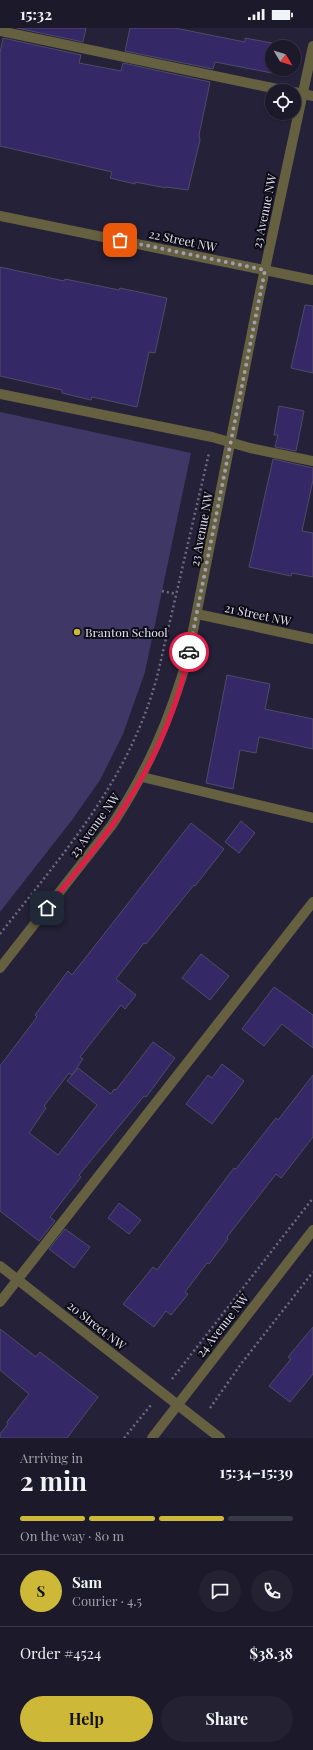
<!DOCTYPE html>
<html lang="en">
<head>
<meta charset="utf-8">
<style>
	body { margin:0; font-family:"Playfair Display",serif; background:#242232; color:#f1f3f6; height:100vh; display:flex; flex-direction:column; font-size:15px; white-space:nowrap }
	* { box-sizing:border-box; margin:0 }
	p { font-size:13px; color:#a0a0a8 }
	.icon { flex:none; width:22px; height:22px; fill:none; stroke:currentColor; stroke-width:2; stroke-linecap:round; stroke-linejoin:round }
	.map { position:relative; height:1410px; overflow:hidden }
	.details { display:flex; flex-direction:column; background:#1b192a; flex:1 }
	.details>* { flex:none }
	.needle { width:26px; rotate:128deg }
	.controls { position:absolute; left:265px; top:12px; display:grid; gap:8px }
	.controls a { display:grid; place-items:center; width:36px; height:36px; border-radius:50%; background:#1b192a; box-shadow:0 1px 3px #0004,0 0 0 1px #393847; font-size:20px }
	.pin { position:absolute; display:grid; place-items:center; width:34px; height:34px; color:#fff; margin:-17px; border-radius:8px; box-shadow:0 2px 6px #0006 }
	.courier { position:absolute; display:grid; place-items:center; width:40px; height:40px; margin:-20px; border:3px solid #e11d48; border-radius:50%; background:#fff; color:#222; box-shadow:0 1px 5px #0007 }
	.summary em { font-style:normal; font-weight:700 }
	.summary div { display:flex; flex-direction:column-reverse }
	.summary { display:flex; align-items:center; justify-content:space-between; height:68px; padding:0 20px }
	h1 { font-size:26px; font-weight:700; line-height:30px }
	.bar { display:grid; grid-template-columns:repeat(4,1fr); gap:6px 4px; align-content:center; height:48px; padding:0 20px }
	.bar i { height:5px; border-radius:3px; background:#393847 }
	.bar .active { background:#ceb838 }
	.bar p { grid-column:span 4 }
	.line { display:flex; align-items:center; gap:10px; padding:0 20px; border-top:1px solid #393847 }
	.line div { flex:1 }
	.round { display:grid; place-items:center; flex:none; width:42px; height:42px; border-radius:21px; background:#242232 }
	.button { display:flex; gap:8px; margin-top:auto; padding:8px 20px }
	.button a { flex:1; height:46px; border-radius:24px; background:#ceb838; color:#111; font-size:16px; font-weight:700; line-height:46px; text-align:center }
	.button a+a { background:#242232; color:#f1f3f6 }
	.status { display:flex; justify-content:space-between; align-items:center; height:28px; padding:0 20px; background:#1b192a; direction:ltr }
	.status svg { height:11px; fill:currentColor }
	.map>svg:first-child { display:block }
	.green { fill:#3f3867 }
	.building { fill:#352867; stroke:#4e4c66 }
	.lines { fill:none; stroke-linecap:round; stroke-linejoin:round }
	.path { stroke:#6d6b7f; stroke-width:2.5; stroke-dasharray:2 3; stroke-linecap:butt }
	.service { stroke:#656040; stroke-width:10 }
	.minor { stroke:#656040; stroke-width:10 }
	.tertiary { stroke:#656040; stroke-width:10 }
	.done { stroke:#a09eb0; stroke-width:4; stroke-dasharray:0 7.2 }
	.route { stroke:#e11d48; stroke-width:5 }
	.poi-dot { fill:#ceb838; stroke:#0d0c16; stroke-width:1.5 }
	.labels { text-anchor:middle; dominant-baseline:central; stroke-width:4; stroke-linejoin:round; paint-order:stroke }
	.street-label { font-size:12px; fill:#e3e2f1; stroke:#0d0c16 }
	.poi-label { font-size:12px; fill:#e3e2f1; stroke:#0d0c16; text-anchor:start }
</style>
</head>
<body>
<div class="status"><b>15:32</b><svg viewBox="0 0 49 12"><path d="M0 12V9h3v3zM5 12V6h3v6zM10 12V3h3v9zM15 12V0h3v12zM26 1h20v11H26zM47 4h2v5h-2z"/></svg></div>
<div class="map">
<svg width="313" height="1410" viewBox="0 0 313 1410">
	<rect width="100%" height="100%" fill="#242138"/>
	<polygon class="green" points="0,384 191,425 145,644 123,706 100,752 72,792 0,884"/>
	<g class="building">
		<polygon points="17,0 86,0 83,14"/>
		<polygon points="130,0 175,0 245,14 245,10 272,15 272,45 215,34 213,41 125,23"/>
		<polygon points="3,10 81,27 79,35 121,43 123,35 210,54 199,107 200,112 188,162 166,159 166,160 135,154 135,156 110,150 112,144 0,118 0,25"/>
		<polygon points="0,239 64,253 65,251 119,262 120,260 167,270 155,325 149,324 137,379 92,369 91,372 62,365 62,362 0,348"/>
		<polygon points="305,277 313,278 313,345 291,340"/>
		<polygon points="279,378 304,383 296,423 275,419 278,407 274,407"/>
		<polygon points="273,431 313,440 313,452 302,503 313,505 313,549 292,545 291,548 249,539"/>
		<polygon points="227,647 270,656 265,681 313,691 313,721 259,709 256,725 240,722 233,761 206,755"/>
		<polygon points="241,793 255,805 239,825 225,814"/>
		<polygon points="191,795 224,821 195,858 194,857 146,916 144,915 116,951 136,967 125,981 121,977 80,1029 83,1031 72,1047 69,1045 44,1078 46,1080 29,1105 58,1127 97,1077 67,1053 78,1040 111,1066 114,1061 116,1062 153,1014 175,1030 146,1069 144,1068 79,1147 81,1149 50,1189 55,1193 39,1213 0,1183 0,1038 37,989 35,987 68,943 72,947"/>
		<polygon points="201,926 229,948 210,972 182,950"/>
		<polygon points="274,959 313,987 313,1020 282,996 264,1018 242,1001"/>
		<polygon points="222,1036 244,1053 212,1096 186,1076 208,1047 212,1050"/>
		<polygon points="313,1047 313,1109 281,1150 276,1146 227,1209 228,1211 209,1236 207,1235 185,1264 188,1266 171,1287 166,1283 154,1299 123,1276 153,1239 157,1242 234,1140 236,1141 276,1090 278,1092"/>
		<polygon points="119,1175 141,1192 129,1206 108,1190"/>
		<polygon points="65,1201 90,1219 74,1240 49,1221"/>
		<polygon points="313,1299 313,1346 290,1374 269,1358 291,1331 288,1329"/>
		<polygon points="0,1301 36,1329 40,1324 98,1369 67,1410 0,1410 0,1406 8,1396 7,1394 29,1366 0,1342"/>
	</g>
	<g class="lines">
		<g class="path">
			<polyline points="162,563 176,566"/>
			<path d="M 0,906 C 65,823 128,754 157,649 L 209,425"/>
			<polyline points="172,1351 313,1170"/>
			<polyline points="210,1380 241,1336 313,1244"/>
			<polyline points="124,1410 151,1377"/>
		</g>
		<g class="service">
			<polyline points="0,3 287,63"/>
			<polyline points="294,64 313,68"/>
			<polyline points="0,366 212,409 250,420 313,433"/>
			<polyline points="142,749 313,790"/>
			<polyline points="0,1274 313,874"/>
		</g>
		<g class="minor">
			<polyline points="0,188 313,252"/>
			<polyline points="197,586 313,611"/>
			<path d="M 0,940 L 112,797 C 148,742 170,691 188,628 L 259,269 L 313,18"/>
			<polyline points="0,1238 220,1410"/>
		</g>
		<polyline class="tertiary" points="152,1410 313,1202"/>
	</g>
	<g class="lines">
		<polyline class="done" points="120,212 265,242 189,624"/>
		<path class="route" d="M 47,880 C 69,852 93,825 113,796 C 148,745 177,685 189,624"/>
	</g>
	<circle class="poi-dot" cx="77" cy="604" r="4"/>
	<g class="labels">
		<g class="street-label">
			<text transform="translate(264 183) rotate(-78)">23 Avenue NW</text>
			<text transform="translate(183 212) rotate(12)">22 Street NW</text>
			<text transform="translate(201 501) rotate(-79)">23 Avenue NW</text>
			<text transform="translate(258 586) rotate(12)">21 Street NW</text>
			<text transform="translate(94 797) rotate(-54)">23 Avenue NW</text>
			<text transform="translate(97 1297) rotate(38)">20 Street NW</text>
			<text transform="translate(222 1297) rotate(-52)">24 Avenue NW</text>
		</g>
		<g class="poi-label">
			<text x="85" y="604">Branton School</text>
		</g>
	</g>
</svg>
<div class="controls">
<a><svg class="needle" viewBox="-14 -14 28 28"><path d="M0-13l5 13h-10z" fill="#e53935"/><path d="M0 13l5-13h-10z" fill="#a0a0a8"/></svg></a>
<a><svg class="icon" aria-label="locate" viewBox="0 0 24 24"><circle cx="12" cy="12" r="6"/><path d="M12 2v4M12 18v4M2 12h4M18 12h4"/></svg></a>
</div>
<div class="pin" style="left:120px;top:212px;background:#ea580c"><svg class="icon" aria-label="bag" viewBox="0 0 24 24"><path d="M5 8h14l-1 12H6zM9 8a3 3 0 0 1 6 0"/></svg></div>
<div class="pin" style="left:47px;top:880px;background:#1f2937"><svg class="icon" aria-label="home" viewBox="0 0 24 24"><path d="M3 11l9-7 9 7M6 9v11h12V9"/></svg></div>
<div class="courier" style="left:189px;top:624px"><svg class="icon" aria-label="car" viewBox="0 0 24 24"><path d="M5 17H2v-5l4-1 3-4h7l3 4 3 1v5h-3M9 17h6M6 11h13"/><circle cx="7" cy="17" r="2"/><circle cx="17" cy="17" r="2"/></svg></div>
</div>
<section class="details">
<div class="summary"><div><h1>2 min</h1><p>Arriving in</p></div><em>15:34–15:39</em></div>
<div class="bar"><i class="active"></i><i class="active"></i><i class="active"></i><i></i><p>On the way · 80 m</p></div>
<div class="line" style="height:72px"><b class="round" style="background:#ceb838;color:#111">S</b><div><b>Sam</b><p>Courier · 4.5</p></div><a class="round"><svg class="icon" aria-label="chat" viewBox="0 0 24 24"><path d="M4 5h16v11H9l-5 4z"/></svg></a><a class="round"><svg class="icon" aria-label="phone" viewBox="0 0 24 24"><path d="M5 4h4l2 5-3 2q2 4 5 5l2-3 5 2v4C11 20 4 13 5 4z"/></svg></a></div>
<div class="line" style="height:52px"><div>Order #4524</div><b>$38.38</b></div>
<div class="button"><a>Help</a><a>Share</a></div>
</section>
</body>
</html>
